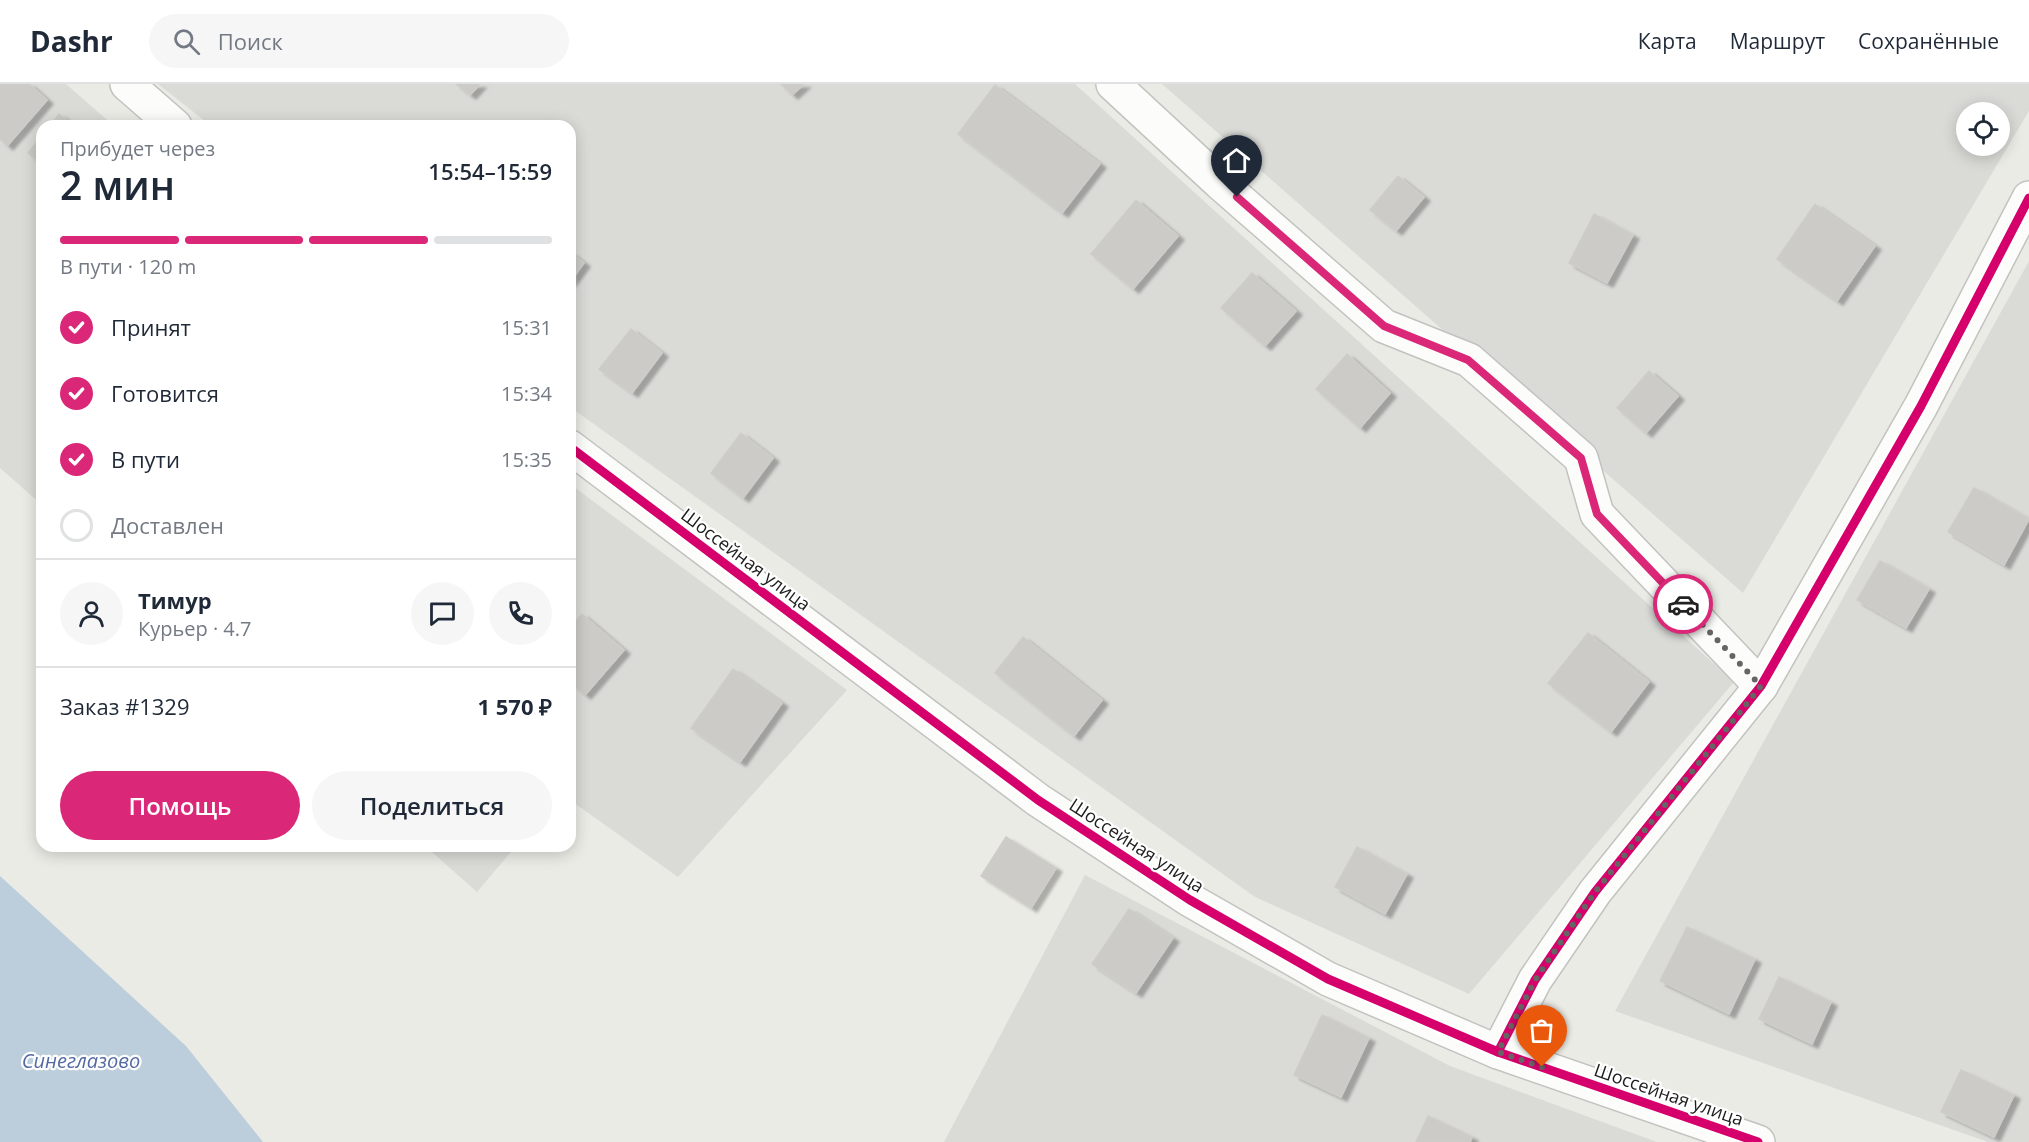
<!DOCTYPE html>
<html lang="ru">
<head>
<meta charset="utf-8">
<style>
	body { margin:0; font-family:"Open Sans",sans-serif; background:#f6f6f7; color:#1f2937; height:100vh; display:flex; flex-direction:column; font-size:22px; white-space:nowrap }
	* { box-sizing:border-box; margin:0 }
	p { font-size:20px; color:#747a83 }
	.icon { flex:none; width:33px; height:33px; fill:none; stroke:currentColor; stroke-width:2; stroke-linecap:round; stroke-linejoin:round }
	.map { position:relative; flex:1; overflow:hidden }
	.details { position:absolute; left:36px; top:36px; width:540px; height:732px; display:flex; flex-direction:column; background:#fff; border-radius:18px; box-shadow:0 3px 15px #0003 }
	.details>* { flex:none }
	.fabs { position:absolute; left:1956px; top:18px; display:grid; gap:12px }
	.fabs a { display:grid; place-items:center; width:54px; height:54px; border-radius:50%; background:#fff; box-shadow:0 3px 15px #0003; font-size:30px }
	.pin { position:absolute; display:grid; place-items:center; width:51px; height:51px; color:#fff; margin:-62px -26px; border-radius:50% 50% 50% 0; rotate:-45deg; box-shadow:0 0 6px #0007 }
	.pin .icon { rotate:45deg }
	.courier { position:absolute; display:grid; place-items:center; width:60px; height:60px; margin:-30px; border:4px solid #db2777; border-radius:50%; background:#fff; color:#222; box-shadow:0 2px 8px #0007 }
	.headline em { font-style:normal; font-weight:600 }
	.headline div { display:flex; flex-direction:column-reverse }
	.headline { display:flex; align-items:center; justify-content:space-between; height:102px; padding:0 24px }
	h1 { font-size:39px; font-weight:600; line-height:45px }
	.bar { display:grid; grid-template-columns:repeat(4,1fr); gap:9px 6px; align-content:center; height:72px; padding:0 24px }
	.bar i { height:8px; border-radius:4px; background:#e0e1e3 }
	.bar .current { background:#db2777 }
	.bar p { grid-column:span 4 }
	.line { display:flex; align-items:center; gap:15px; padding:0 24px; border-top:2px solid #e0e1e3 }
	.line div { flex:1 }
	.round { display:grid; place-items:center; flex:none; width:63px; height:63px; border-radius:32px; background:#f6f6f7 }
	ol { padding:0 24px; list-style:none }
	li { display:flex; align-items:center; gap:18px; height:66px }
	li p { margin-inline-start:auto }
	li .icon { padding:6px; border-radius:50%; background:#db2777; color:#fff; stroke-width:4 }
	li:last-child { color:#747a83 }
	li i { width:33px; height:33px; border:3px solid #e0e1e3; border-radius:50% }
	.button { display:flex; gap:12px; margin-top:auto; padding:12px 24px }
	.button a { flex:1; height:69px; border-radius:36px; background:#db2777; color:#fff; font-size:24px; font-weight:600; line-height:69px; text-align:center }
	.button a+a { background:#f6f6f7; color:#1f2937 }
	header { display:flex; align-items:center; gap:36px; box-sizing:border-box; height:84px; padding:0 30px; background:#fff; border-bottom:2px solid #e0e1e3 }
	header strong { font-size:28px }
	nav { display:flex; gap:33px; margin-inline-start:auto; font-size:21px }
	.search { width:420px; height:54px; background:#f6f6f7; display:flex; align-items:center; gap:15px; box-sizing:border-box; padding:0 21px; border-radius:33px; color:#747a83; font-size:22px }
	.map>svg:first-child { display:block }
	.residential { fill:#dadad7; fill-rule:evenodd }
	.water { fill:#bccedb }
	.building { fill:#cccbc7; stroke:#cecdc8; stroke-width:1.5; filter:url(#shadow) }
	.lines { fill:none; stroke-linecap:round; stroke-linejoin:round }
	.minor-casing { stroke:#c2c2c0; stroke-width:36 }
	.minor { stroke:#fcfcfb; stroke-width:33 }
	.cycleway-casing { stroke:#fff; stroke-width:13 }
	.cycleway { stroke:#d6006c; stroke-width:9 }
	.done { stroke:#656563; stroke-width:6; stroke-dasharray:0 10.8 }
	.route { stroke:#db2777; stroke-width:8 }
	.labels { text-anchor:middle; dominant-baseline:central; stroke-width:4.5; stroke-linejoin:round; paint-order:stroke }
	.street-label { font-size:18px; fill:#1d1d1d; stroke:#fff }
	.water-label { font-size:20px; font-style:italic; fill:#546aa2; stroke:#fff }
</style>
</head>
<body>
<header>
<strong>Dashr</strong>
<div class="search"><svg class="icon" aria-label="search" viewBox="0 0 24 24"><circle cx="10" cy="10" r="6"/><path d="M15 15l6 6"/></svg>Поиск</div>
<nav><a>Карта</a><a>Маршрут</a><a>Сохранённые</a></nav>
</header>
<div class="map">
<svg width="2029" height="1058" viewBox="0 0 2029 1058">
	<defs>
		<filter id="shadow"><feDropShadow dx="6" dy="4" stdDeviation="1.5" flood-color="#0004"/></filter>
	</defs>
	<rect width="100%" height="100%" fill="#ebebe6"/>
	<g class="residential">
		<polygon points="0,0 66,0 114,42 42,42 42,421 0,384"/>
		<polygon points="158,0 1075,0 1734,598 1469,910 1255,813 570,323 570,42 211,42"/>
		<path d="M 1162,0 L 2029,0 L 2029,27 L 1743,509 ZM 1966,28 L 2000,28 L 2000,62 L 1966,62 Z"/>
		<polygon points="2029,177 2029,1058 1988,1058 1615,927"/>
		<polygon points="570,400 847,606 678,793 570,716"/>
		<polygon points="425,762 516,762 477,808"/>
		<polygon points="1085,791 1450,982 1657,1058 944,1058"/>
	</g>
	<polygon class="water" points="0,792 186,962 263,1058 0,1058"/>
	<g class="building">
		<polygon points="0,0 29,0 47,16 7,62 0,55"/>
		<polygon points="456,0 480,0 470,11"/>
		<polygon points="781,0 804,0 792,11"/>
		<polygon points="995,1 1100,80 1062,129 958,50"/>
		<polygon points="59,30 74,42 50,42"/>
		<polygon points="42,51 42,81 28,69"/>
		<polygon points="1398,92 1424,113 1396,147 1370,126"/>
		<polygon points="1136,116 1178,152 1133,205 1091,170"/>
		<polygon points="1815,120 1875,162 1837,217 1777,175"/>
		<polygon points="1594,130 1633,151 1607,199 1569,179"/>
		<polygon points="570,168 584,179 570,198"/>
		<polygon points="1252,189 1296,227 1265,262 1221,224"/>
		<polygon points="631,245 662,269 632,309 599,285"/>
		<polygon points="1347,270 1390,309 1360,344 1316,305"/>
		<polygon points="1649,287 1678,312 1646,349 1617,324"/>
		<polygon points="741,349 773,374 743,414 711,389"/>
		<polygon points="1974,404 2029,435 2004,481 1948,448"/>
		<polygon points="1880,477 1929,505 1906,544 1857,516"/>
		<polygon points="582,530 624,566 585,611 570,598 570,543"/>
		<polygon points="1588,549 1649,598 1611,648 1548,599"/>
		<polygon points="1023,553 1102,616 1074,652 995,589"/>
		<polygon points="733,585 782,619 740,678 691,644"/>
		<polygon points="1006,753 1056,784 1031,824 981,792"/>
		<polygon points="1357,763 1407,790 1385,830 1335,803"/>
		<polygon points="1129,825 1173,854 1136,909 1092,880"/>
		<polygon points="1687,843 1755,875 1729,930 1660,897"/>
		<polygon points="1779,893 1831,918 1812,960 1759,935"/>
		<polygon points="1322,931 1369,954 1341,1013 1294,991"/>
		<polygon points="1961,986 2014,1011 1994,1053 1941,1028"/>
		<polygon points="1428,1032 1472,1053 1470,1058 1416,1058"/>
	</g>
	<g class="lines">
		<g class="minor-casing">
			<g id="minor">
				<polyline points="127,0 175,42"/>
				<polyline points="1113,0 1220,99 1384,242 1469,276 1581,374 1597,430 1761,602"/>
				<polyline points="570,363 1038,716 1190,816 1328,895 1498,968 1758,1058"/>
				<polyline points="1498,968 1535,896 1595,808 1761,602 1921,322 2029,114"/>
			</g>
		</g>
		<use href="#minor" class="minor"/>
		<g class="cycleway-casing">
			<g id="cycleway">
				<polyline points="570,363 1038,716 1190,816 1328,895 1498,968 1758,1058"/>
				<polyline points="1498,968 1535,896 1595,808 1761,602 1921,322 2029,114"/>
			</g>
		</g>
		<use href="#cycleway" class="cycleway"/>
	</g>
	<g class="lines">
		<polyline class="done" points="1542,983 1498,968 1535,896 1595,808 1761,602 1683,520"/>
		<polyline class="route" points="1237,113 1384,242 1468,276 1581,374 1597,430 1683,520"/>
	</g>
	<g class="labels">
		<g class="street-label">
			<text transform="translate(746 475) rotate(37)">Шоссейная улица</text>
			<text transform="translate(1137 761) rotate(33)">Шоссейная улица</text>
			<text transform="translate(1669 1010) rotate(19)">Шоссейная улица</text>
		</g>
		<g class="water-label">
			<text x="81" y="976">Синеглазово</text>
		</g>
	</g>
</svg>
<div class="fabs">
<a><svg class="icon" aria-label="locate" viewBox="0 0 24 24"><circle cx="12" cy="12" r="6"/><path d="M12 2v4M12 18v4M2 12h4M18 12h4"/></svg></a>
</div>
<div class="pin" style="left:1542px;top:983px;background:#ea580c"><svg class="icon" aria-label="bag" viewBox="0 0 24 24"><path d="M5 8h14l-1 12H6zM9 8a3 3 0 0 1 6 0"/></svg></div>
<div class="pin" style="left:1237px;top:113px;background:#1f2937"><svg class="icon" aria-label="home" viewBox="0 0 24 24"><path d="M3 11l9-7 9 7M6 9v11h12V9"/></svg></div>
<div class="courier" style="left:1683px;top:520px"><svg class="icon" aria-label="car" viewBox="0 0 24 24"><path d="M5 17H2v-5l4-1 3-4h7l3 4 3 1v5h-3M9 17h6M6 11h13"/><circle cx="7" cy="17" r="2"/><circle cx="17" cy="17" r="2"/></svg></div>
<section class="details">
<div class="headline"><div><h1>2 мин</h1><p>Прибудет через</p></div><em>15:54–15:59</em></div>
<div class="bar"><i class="current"></i><i class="current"></i><i class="current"></i><i></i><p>В пути · 120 m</p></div>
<ol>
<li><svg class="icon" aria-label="check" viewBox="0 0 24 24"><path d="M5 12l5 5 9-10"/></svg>Принят<p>15:31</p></li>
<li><svg class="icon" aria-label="check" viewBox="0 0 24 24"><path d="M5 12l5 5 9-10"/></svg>Готовится<p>15:34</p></li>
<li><svg class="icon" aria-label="check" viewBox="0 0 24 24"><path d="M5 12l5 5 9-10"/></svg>В пути<p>15:35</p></li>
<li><i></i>Доставлен</li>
</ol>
<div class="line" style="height:108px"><a class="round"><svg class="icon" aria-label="person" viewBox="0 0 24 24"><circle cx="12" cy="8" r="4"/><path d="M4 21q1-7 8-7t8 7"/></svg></a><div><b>Тимур</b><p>Курьер · 4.7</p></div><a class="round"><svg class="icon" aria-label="chat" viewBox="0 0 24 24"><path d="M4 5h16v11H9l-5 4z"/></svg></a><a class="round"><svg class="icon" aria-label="phone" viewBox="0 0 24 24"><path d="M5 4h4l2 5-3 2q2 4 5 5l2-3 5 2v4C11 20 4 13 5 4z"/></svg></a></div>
<div class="line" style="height:78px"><div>Заказ #1329</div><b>1 570 ₽</b></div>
<div class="button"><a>Помощь</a><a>Поделиться</a></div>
</section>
</div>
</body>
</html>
